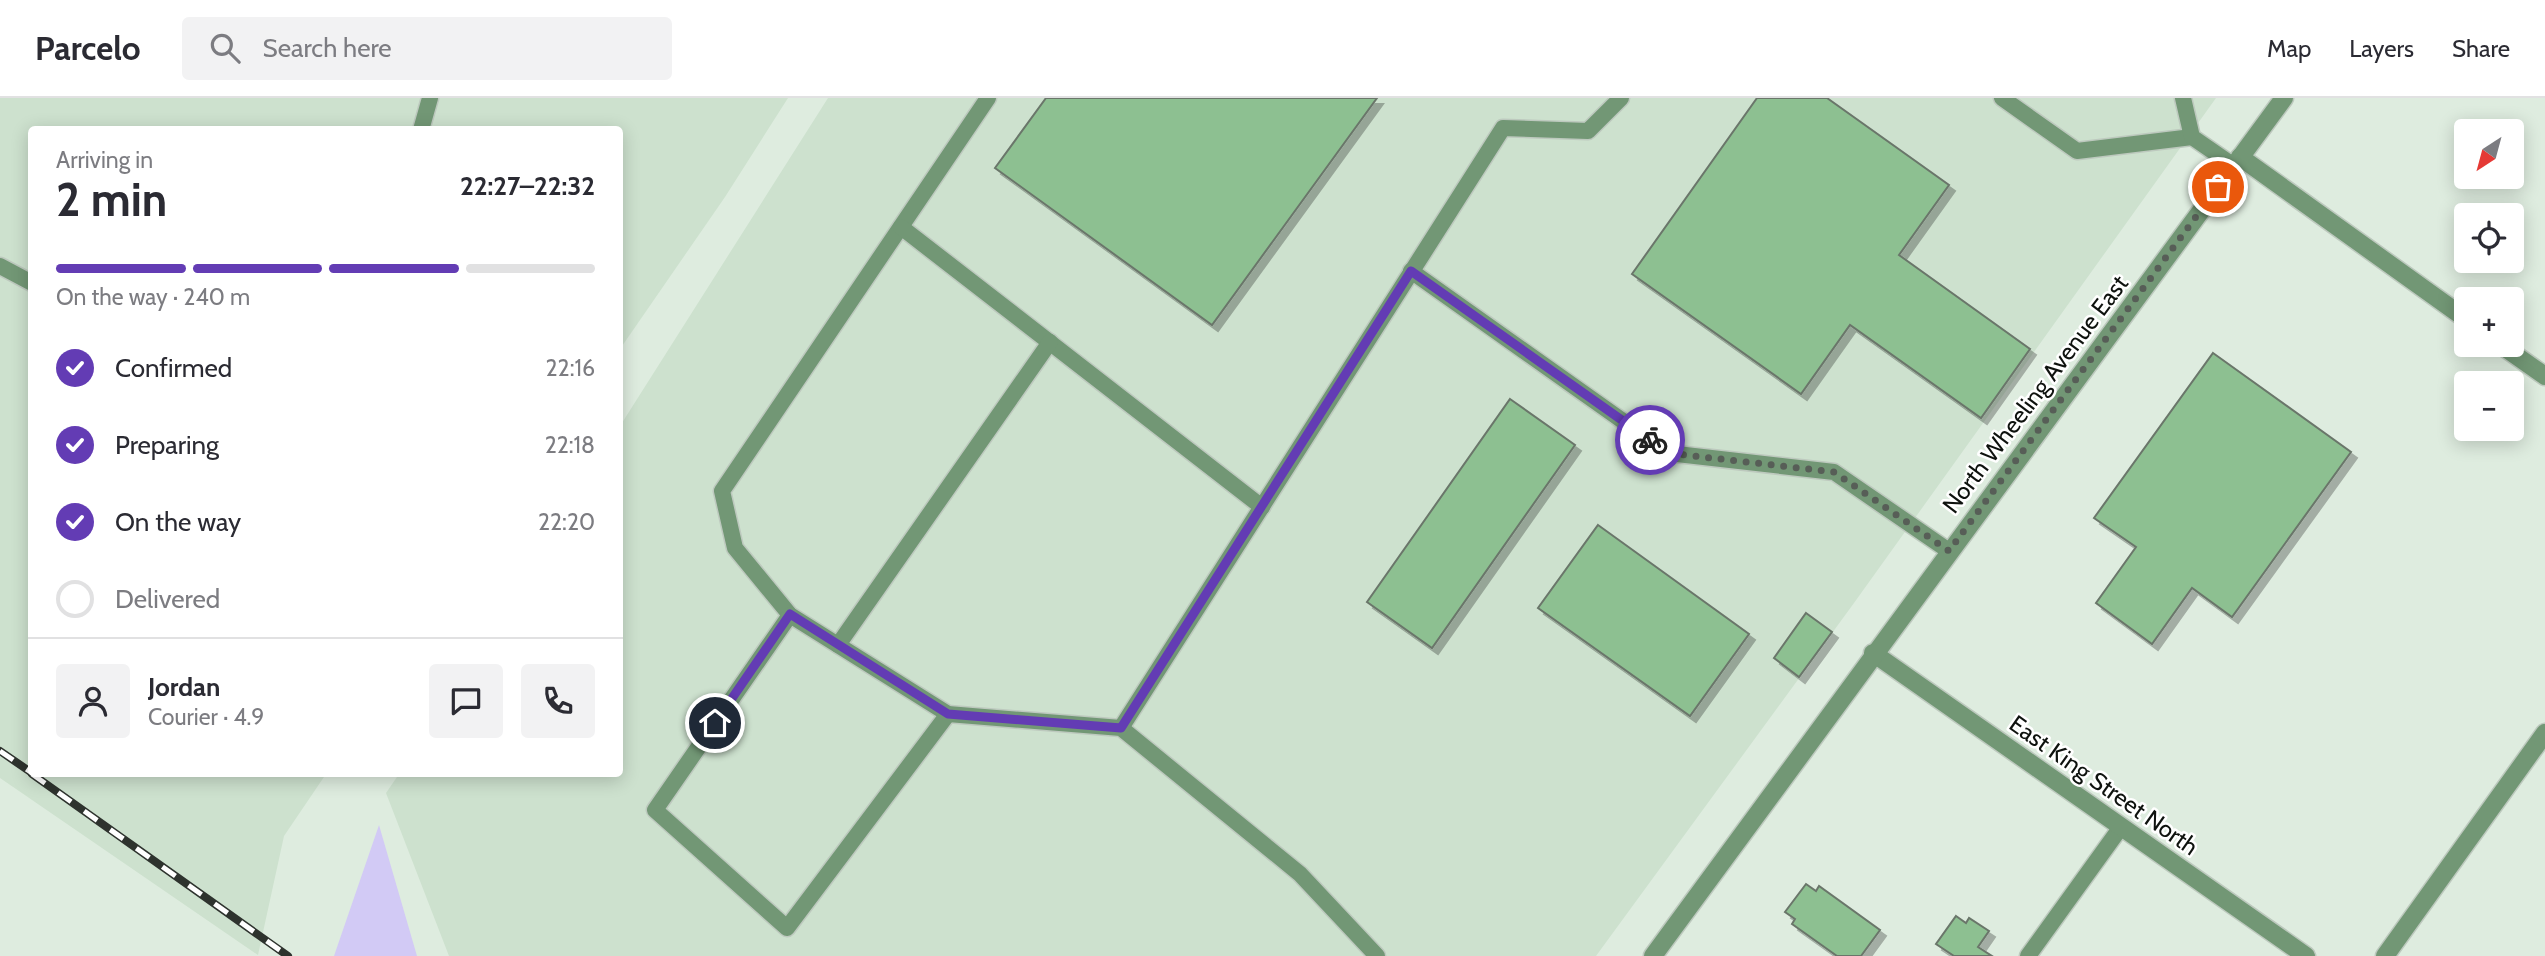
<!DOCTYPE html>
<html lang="en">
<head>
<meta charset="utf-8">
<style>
	body { margin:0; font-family:Cabin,sans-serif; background:#f2f2f3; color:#2b2b33; height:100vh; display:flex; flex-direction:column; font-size:26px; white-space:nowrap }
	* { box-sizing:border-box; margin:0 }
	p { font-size:23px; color:#7c7c81 }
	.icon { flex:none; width:38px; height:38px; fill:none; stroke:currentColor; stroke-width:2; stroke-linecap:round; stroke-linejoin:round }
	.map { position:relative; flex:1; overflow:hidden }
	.details { position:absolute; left:28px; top:28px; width:595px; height:651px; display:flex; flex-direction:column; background:#fff; border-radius:7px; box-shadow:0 4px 18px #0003 }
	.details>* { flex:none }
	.needle { width:46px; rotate:216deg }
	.tools { position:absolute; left:2454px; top:21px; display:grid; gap:14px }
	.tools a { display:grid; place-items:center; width:70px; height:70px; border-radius:7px; background:#fff; box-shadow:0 4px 18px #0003; font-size:35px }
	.pin { position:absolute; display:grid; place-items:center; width:60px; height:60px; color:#fff; margin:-30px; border:4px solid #fff; border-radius:50%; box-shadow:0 2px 7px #0007 }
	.courier { position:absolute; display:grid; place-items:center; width:70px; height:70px; margin:-35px; border:5px solid #633cb4; border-radius:50%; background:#fff; color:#222; box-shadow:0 2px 9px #0007 }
	.head em { font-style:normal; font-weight:700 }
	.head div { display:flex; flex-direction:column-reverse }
	.head { display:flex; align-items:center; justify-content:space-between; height:119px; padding:0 28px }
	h1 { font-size:46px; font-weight:700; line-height:52px }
	.bar { display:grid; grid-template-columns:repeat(4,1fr); gap:10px 7px; align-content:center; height:84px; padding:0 28px }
	.bar i { height:9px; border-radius:5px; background:#e1e1e2 }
	.bar .current { background:#633cb4 }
	.bar p { grid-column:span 4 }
	.line { display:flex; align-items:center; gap:18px; padding:0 28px; border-top:2px solid #e1e1e2 }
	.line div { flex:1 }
	.round { display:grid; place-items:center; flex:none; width:74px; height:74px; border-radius:7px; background:#f2f2f3 }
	ol { padding:0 28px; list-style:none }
	li { display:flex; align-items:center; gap:21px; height:77px }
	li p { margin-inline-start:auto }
	li .icon { padding:7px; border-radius:50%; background:#633cb4; color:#fff; stroke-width:4 }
	li:last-child { color:#7c7c81 }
	li i { width:38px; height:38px; border:4px solid #e1e1e2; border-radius:50% }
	header { display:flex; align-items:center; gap:42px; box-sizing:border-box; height:98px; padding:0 35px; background:#fff; border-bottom:2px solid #e1e1e2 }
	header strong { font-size:33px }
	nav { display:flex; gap:38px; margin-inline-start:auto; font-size:24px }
	.search { width:490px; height:63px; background:#f2f2f3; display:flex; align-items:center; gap:18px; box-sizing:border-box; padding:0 24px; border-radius:7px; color:#7c7c81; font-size:26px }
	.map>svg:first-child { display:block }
	.built { fill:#cde1ce }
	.green { fill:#d2caf5 }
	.building { fill:#8dc091; stroke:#6a766a; stroke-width:2; filter:url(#shadow) }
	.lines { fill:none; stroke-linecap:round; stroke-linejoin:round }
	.lane-casing { stroke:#bdc9be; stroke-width:19 }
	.street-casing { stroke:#bdc9be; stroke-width:21 }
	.lane { stroke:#729775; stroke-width:16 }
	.street { stroke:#729775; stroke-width:18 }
	.rail-casing { stroke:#2e332e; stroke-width:8 }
	.rail { stroke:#fff; stroke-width:5; stroke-dasharray:16; stroke-linecap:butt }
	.done { stroke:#575e57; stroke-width:7; stroke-dasharray:0 12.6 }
	.route { stroke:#633cb4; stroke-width:9 }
	.labels { text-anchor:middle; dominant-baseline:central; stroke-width:5; stroke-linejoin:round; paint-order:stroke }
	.street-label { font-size:24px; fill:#0e120e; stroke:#fff }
</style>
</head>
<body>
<header>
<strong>Parcelo</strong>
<div class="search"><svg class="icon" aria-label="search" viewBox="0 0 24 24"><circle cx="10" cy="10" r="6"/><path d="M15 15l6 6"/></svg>Search here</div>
<nav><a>Map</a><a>Layers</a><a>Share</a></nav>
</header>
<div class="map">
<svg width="2545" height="858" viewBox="0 0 2545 858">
	<defs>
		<filter id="shadow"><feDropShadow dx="6" dy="6" stdDeviation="0" flood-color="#0004"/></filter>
	</defs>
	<rect width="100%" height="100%" fill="#deecdf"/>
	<g class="built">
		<polygon points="0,0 788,0 725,99 620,251 620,32 32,32 32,676 326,676 284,738 258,857 0,680"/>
		<polygon points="828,0 2216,0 1854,505 1596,858 449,858 386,695 399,676 620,676 620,328"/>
	</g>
	<polygon class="green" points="379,727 417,858 334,858"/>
	<g class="building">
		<polygon points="1046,0 1377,0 1212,227 995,70"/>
		<polygon points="1757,0 1827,0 1949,87 1899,157 2030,251 1981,320 1850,227 1801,296 1632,176"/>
		<polygon points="2213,255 2351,354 2232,519 2192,490 2152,546 2096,505 2136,449 2094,420"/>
		<polygon points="1510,301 1575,347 1432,550 1367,504"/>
		<polygon points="1598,427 1749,536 1690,618 1538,510"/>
		<polygon points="1806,515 1832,534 1799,579 1774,560"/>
		<polygon points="1806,786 1816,793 1819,788 1880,832 1861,858 1837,858 1792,826 1795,821 1785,814"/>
		<polygon points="1956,818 1966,825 1969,820 1989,833 1978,849 1992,858 1954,858 1936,846"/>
	</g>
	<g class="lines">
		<g class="lane-casing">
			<g id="lane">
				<polyline points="988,0 722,393 735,450 790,517 948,616 1121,630 1300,776 1377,858"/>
				<polyline points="2002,0 2077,53 2192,39"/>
				<polyline points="2183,0 2192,39 2234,68"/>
				<polyline points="421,32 430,0"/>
				<polyline points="901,129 1262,409"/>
				<polyline points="0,168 32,185"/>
				<polyline points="1411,173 1668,355 1834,374 1949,453"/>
				<polyline points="790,517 655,712 787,830 948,616"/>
				<polyline points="838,547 1050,244"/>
				<polyline points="1121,630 1503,30 1588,33 1621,0"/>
				<polyline points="2028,858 2121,729"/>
			</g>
		</g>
		<g class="street-casing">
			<g id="street">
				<polyline points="2240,59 2466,221"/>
				<polyline points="2501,247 2545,278"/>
				<polyline points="1873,555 2306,858"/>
				<polyline points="1653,858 2284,0"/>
				<polyline points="2385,858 2545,635"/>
			</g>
		</g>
		<use href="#lane" class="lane"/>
		<use href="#street" class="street"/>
		<g class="rail-casing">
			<g id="rail">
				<polyline points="0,653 32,675"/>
				<polyline points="32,676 288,858"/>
			</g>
		</g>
		<use href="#rail" class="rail"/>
	</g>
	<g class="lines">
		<polyline class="done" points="1650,342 1668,355 1834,374 1949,453 2218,89"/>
		<polyline class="route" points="715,625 790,516 948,616 1121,630 1411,173 1650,342"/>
	</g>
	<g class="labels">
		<g class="street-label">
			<text transform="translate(2035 296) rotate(-53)">North Wheeling Avenue East</text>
			<text transform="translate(2104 687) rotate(35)">East King Street North</text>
		</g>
	</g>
</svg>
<div class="tools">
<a><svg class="needle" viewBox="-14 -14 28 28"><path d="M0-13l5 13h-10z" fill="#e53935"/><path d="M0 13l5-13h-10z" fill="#7c7c81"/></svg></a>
<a><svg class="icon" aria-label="locate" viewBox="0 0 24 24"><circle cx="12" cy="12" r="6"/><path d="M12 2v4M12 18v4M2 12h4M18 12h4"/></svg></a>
<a>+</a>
<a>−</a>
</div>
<div class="pin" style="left:2218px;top:89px;background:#ea580c"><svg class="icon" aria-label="bag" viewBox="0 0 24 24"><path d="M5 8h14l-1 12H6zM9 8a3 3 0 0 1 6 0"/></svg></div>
<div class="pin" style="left:715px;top:625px;background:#1f2937"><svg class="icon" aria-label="home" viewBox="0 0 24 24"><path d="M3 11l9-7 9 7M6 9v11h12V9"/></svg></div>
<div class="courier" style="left:1650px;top:342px"><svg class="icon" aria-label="bike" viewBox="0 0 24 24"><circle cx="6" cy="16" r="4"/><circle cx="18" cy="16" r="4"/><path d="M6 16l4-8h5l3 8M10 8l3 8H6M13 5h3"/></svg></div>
<section class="details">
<div class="head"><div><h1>2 min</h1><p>Arriving in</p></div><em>22:27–22:32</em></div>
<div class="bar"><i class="current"></i><i class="current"></i><i class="current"></i><i></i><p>On the way · 240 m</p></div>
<ol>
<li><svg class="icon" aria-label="check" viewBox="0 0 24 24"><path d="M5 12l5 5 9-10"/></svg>Confirmed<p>22:16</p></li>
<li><svg class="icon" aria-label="check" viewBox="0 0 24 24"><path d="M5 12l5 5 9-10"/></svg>Preparing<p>22:18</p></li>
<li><svg class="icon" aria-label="check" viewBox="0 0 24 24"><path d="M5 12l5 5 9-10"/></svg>On the way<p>22:20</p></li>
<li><i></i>Delivered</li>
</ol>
<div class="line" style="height:126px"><a class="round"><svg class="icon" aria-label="person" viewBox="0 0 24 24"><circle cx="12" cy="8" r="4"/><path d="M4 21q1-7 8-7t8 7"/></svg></a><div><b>Jordan</b><p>Courier · 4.9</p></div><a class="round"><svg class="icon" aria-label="chat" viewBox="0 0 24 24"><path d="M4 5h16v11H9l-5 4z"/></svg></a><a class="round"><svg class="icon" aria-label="phone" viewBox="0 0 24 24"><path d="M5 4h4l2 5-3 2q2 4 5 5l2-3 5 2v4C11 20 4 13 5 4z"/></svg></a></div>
</section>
</div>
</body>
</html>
